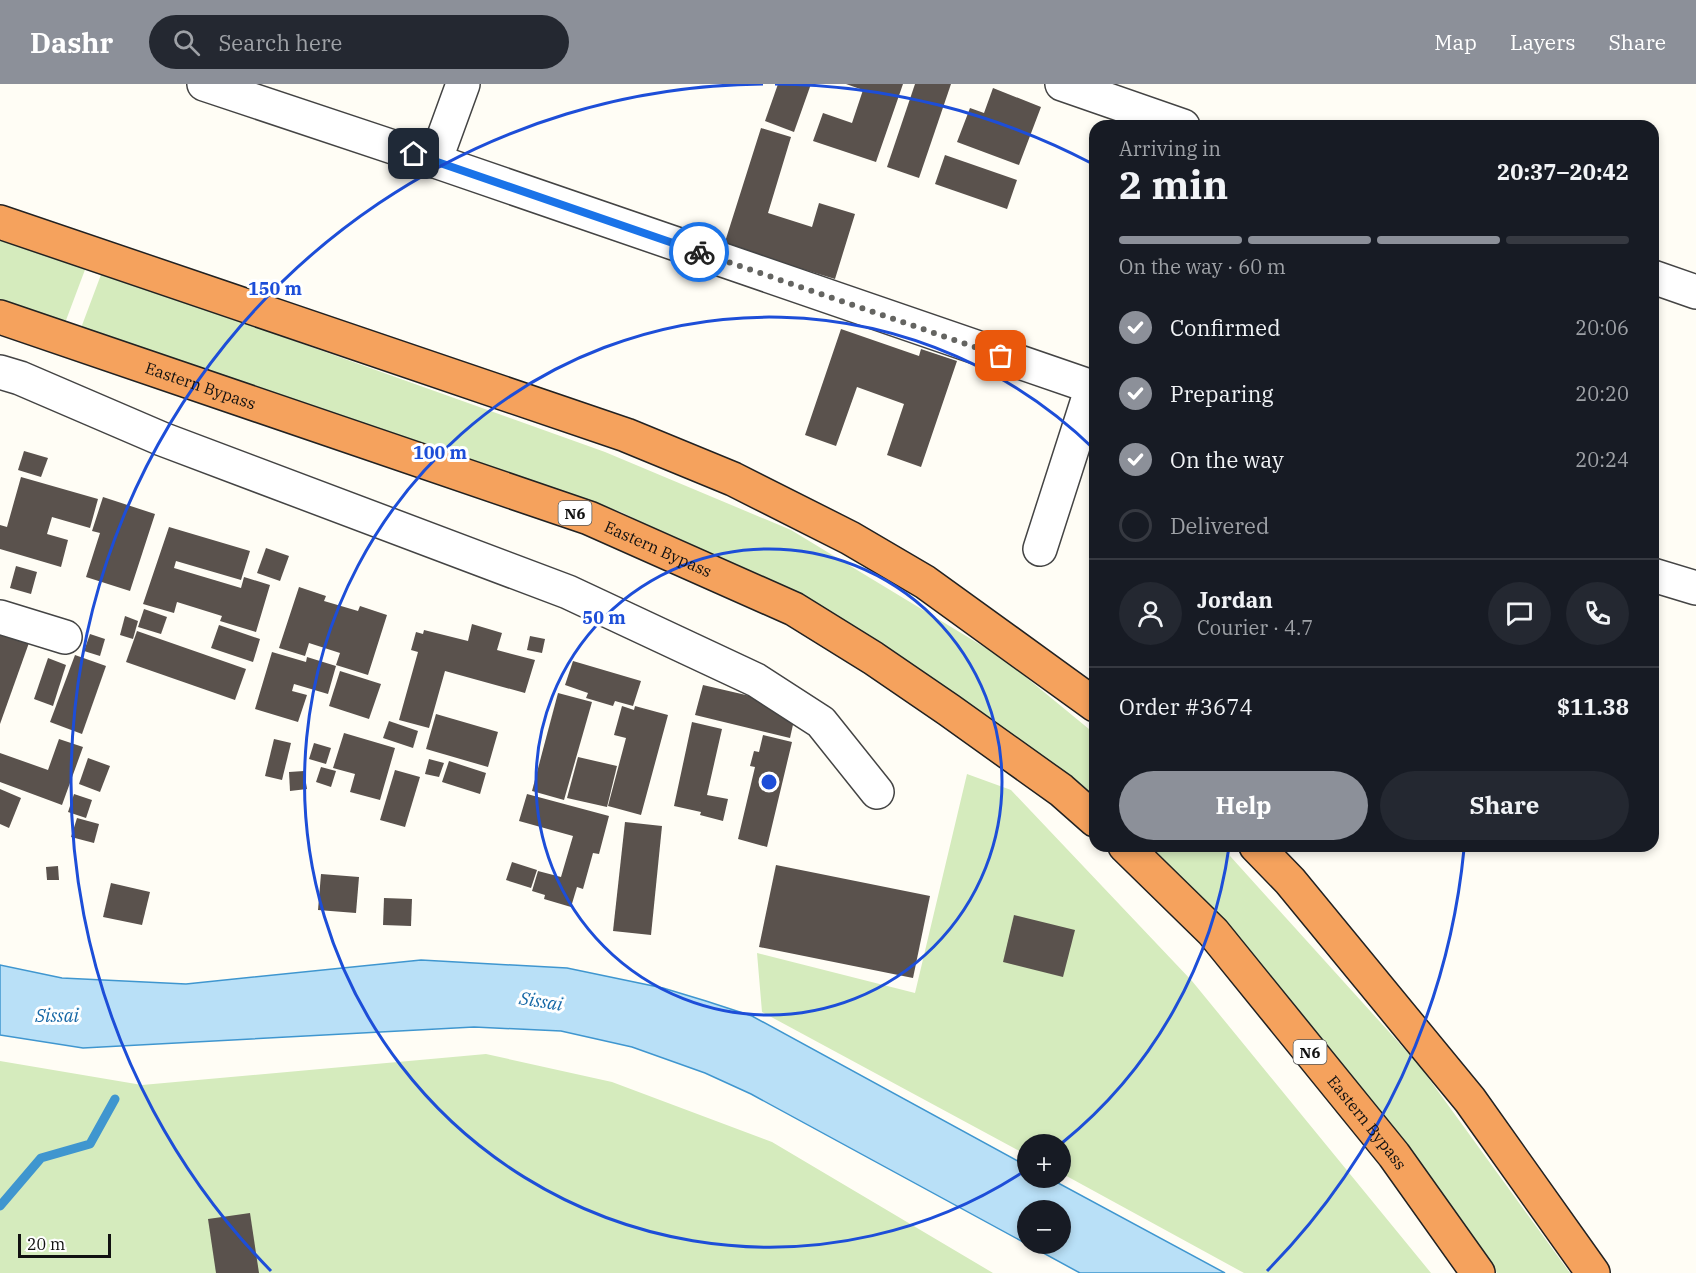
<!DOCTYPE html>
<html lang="en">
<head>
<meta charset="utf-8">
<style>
	body { margin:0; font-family:"IBM Plex Serif",serif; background:#242831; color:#f1f3f6; height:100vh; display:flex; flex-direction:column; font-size:22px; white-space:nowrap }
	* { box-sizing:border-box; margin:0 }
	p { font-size:20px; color:#9ea1a6 }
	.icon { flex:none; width:33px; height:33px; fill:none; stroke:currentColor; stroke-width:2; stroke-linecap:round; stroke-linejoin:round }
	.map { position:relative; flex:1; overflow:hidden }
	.drawer { position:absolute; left:1089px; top:36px; width:570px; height:732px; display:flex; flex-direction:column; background:#171b24; border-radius:18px; box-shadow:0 3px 9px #0003 }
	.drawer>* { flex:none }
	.tools { position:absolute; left:1017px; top:1050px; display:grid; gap:12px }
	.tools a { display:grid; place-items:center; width:54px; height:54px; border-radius:50%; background:#171b24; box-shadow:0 3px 9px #0003; font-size:30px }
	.scale { position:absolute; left:18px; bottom:15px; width:93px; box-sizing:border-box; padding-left:6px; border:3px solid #111; border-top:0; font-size:16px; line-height:21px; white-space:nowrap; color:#111; -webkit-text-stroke:4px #fff; paint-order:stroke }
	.pin { position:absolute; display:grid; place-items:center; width:51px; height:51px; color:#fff; margin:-26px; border-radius:12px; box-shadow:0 3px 9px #0006 }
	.courier { position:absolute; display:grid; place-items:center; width:60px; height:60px; margin:-30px; border:4px solid #1a73e8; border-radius:50%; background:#fff; color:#222; box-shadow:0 2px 8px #0007 }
	.head em { font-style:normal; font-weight:800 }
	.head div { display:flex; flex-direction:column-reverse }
	.head { display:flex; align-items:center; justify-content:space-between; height:102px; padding:0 30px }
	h1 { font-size:39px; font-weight:800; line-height:45px }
	.bar { display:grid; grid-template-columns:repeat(4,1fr); gap:9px 6px; align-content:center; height:72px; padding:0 30px }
	.bar i { height:8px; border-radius:4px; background:#363941 }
	.bar .current { background:#8c9099 }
	.bar p { grid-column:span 4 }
	.line { display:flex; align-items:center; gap:15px; padding:0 30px; border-top:2px solid #363941 }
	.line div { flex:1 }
	.round { display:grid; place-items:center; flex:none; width:63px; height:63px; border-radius:32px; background:#242831 }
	ol { padding:0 30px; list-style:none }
	li { display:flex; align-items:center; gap:18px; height:66px }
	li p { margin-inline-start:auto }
	li .icon { padding:6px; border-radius:50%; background:#8c9099; color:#fff; stroke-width:4 }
	li:last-child { color:#9ea1a6 }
	li i { width:33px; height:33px; border:3px solid #363941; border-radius:50% }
	.cta { display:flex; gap:12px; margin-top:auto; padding:12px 30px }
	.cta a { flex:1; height:69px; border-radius:36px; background:#8c9099; color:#fff; font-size:24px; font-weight:800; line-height:69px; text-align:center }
	.cta a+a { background:#242831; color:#f1f3f6 }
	header { display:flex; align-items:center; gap:36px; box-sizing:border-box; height:84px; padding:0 30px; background:#8c9099; color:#fff }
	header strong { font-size:28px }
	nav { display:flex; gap:33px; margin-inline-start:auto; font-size:21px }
	.search { width:420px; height:54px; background:#242831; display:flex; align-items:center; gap:15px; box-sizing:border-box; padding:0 21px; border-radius:33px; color:#9ea1a6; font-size:22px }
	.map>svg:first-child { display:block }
	.green { fill:#d5ebbd }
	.water { fill:#b9e0f7; stroke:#3f96cf; stroke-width:1.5; fill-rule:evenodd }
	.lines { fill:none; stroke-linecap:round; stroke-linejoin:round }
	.stream { stroke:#3f96cf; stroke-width:9 }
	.building { fill:#5a524d }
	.minor-casing { stroke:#444; stroke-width:36 }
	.highway-casing { stroke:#222; stroke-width:36 }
	.minor { stroke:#fff; stroke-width:33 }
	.highway { stroke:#f5a25d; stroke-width:33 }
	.done { stroke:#646461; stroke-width:6; stroke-dasharray:0 10.8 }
	.route { stroke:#1a73e8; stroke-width:8 }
	.ring { fill:none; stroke:#1d4ed8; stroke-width:3 }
	.labels { text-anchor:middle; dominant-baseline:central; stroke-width:6; stroke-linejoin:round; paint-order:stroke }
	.shield { fill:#fff; stroke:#585858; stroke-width:1.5 }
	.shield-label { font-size:15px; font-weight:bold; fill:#111 }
	.street-label { font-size:16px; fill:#111; stroke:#fff }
	.water-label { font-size:18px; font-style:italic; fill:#1768a6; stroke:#fff }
	.centre { fill:#1d4ed8; stroke:#fff; stroke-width:3 }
	.ring-label { font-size:18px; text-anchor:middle; font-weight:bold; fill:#1d4ed8; stroke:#fff; stroke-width:6; stroke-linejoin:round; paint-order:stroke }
</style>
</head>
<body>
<header>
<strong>Dashr</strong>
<div class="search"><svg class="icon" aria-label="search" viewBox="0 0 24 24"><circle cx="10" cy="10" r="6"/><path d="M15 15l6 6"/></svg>Search here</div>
<nav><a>Map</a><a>Layers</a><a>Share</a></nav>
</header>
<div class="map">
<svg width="1696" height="1189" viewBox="0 0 1696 1189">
	<rect width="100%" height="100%" fill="#fffdf5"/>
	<g class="green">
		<polygon points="0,154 86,183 65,239 0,216"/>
		<polygon points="102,188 605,368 791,446 1004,575 1095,650 1095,731 787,511 621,428 220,294 81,244"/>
		<polygon points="967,690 1011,706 1192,897 1431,1189 1244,1189 1061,1089 1060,1060 1028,1060 1027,1071 762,928 757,869 915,909"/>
		<polygon points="1125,762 1221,762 1419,981 1570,1189 1497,1189 1444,1117"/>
		<polygon points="486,970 612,998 772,1058 993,1189 0,1189 0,977 142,1001"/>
	</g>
	<path class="water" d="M 421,876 L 567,884 L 663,904 L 706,917 L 752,932 L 1027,1082 L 1028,1094 L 1049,1094 L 1225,1189 L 1080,1189 L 751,1010 L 705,989 L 632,963 L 561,947 L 474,943 L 83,964 L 0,951 L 0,881 L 62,894 L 186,900 ZM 1028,1126 L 1060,1126 L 1060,1160 L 1028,1160 Z"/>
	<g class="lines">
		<polyline class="stream" points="0,1122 41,1074 90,1060 115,1015"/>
	</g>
	<g class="building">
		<polygon points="778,0 811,0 794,48 765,37"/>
		<polygon points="846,0 903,0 876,78 813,57 823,29 852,39 863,6"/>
		<polygon points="915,0 951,0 919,94 887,83"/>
		<polygon points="993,4 1041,23 1019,81 957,58 970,24 984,29"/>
		<polygon points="761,44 791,53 768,129 812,143 819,119 855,130 835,195 724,161"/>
		<polygon points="945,71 1017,96 1007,125 935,100"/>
		<polygon points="841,245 919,272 921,265 957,277 921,383 887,371 904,320 857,303 836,362 805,351"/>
		<polygon points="24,367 48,374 41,393 18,386"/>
		<polygon points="21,393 98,415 90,444 52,433 47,450 68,456 61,483 0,465 0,441 7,443"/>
		<polygon points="103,413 155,430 130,507 86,493 100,449 92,447"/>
		<polygon points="169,443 250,467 241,496 176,477 174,484 241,504 244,493 270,501 256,548 220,537 222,532 177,518 174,529 143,520"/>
		<polygon points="266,464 289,472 280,497 257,489"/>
		<polygon points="16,482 37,488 31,510 10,504"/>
		<polygon points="299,503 326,512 324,517 358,527 360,522 387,531 368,591 336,581 340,569 309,559 305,572 279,564"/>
		<polygon points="144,525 167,533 161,550 138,543"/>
		<polygon points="125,532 138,537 133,555 120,551"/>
		<polygon points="472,540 502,549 497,566 535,576 525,609 445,587 429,644 399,636 418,568 411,566 416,548 423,550 424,546 468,557"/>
		<polygon points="219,541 260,555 253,578 211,564"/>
		<polygon points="0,545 30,556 0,640"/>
		<polygon points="137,547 246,585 235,616 126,578"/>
		<polygon points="90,550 105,555 100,572 84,567"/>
		<polygon points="530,552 545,555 542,569 527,566"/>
		<polygon points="272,568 306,578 307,573 336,582 328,610 294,600 292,607 307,611 298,638 255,625"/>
		<polygon points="75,571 106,582 82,650 50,638"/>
		<polygon points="48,574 66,581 53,622 34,615"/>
		<polygon points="573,577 641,597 633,622 615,617 613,622 586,614 588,609 565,601"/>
		<polygon points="340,587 381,600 369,635 329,622"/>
		<polygon points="703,601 797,623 790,654 695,631"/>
		<polygon points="558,609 592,618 564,716 532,707"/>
		<polygon points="622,622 634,626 635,622 668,631 641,731 608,722 626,654 614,651"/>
		<polygon points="436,630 498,648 488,683 426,665"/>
		<polygon points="389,637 418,647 413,664 383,654"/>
		<polygon points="692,638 722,645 707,711 728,715 723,737 700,731 701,728 674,722"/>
		<polygon points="344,649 395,664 380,716 350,708 355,690 333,684"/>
		<polygon points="763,651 792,658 767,763 738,755 755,683 750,682 754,667 759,668"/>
		<polygon points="59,655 83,663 62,721 0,698 0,669 48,686"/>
		<polygon points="274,655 291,659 282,696 265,692"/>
		<polygon points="314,659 331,664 326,680 309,675"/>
		<polygon points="578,673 617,682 607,723 567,714"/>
		<polygon points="88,674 110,682 100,708 79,700"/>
		<polygon points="429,675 444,679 439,693 425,690"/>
		<polygon points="449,677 486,689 480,710 442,698"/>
		<polygon points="321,683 336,687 331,703 316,698"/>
		<polygon points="395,686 420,693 405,743 380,736"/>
		<polygon points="304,687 307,705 290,707 289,688"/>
		<polygon points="0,705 21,714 9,744 0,740"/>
		<polygon points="74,710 92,716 86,734 68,728"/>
		<polygon points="527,710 609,732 599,770 593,769 583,805 577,803 571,823 544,815 545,811 532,807 538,787 561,793 573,752 519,737"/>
		<polygon points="77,734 99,740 94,759 71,753"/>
		<polygon points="625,738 662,742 651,851 613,847"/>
		<polygon points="512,778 537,786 531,804 506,796"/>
		<polygon points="776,781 930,812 913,894 759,863"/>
		<polygon points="58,782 59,796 47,796 46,783"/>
		<polygon points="321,790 359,793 356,829 318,826"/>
		<polygon points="111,799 150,808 142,841 103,833"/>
		<polygon points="384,814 412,815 411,842 383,841"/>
		<polygon points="1014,831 1075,846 1063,893 1003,878"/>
		<polygon points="250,1129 259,1189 216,1189 208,1135"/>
	</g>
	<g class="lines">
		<g class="minor-casing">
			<g id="minor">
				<polyline points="204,0 435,77 1095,304"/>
				<polyline points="1062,0 1183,42"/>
				<polyline points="435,77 463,0"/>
				<polyline points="1653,193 1696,208"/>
				<polyline points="0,288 20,294 162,355 568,508 756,596 821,638 877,708"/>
				<polyline points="1040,465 1092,303"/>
				<polyline points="1653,491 1696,504"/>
				<polyline points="0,533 65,553"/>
			</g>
		</g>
		<g class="highway-casing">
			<g id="highway">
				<polyline points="0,138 626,351 733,395 850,454 925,498 1095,621"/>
				<path id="s1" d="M 0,233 L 589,434 L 794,525 L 873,574 L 949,626 L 1061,706 L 1095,736"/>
				<path id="s2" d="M 1125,762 L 1213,848 L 1394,1071 L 1478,1189"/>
				<polyline points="1256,762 1290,797 1470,1016 1593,1189"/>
			</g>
		</g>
		<use href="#minor" class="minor"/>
		<use href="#highway" class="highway"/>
	</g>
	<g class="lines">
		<polyline class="done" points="699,168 1001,272"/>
		<polyline class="route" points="414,70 699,168"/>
	</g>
	<g class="ring">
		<circle cx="769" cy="698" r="233"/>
		<path d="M1229 763A465 465 0 0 1 1062 1059M1026 1086A465 465 0 1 1 1095 366"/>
		<path d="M1464 765A698 698 0 0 1 1267 1187M271 1187A698 698 0 0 1 763 0M775 0A698 698 0 0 1 1091 79"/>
	</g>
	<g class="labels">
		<g class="shield">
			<rect x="558.5" y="417" width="33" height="24" rx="4.5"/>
			<rect x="1293.5" y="956" width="33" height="24" rx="4.5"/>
		</g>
		<g class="shield-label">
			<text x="575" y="429">N6</text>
			<text x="1310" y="968">N6</text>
		</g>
		<g class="street-label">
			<text stroke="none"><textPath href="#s1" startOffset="212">Eastern Bypass</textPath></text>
			<text stroke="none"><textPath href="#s1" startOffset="698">Eastern Bypass</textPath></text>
			<text stroke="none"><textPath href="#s2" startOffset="368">Eastern Bypass</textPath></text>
		</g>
		<g class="water-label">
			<text transform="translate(541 917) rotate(9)">Sissai</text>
			<text x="57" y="931">Sissai</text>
		</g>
	</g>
	<circle cx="769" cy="698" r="9" class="centre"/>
	<g class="ring-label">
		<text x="275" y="211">150 m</text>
		<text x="440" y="375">100 m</text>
		<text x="604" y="540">50 m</text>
	</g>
</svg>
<div class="tools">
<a>+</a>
<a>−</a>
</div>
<div class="scale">20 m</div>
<div class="pin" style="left:1001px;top:272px;background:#ea580c"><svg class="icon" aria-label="bag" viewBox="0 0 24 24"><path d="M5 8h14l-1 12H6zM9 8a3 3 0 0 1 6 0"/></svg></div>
<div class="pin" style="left:414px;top:70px;background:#1f2937"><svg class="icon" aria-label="home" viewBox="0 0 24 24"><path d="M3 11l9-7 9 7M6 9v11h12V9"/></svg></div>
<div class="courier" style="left:699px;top:168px"><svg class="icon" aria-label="bike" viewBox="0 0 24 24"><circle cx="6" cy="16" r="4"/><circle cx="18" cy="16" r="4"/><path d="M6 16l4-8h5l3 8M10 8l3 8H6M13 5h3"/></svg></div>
<section class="drawer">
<div class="head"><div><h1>2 min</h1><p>Arriving in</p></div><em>20:37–20:42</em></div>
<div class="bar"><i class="current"></i><i class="current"></i><i class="current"></i><i></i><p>On the way · 60 m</p></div>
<ol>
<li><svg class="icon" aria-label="check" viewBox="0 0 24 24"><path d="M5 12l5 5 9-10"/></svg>Confirmed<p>20:06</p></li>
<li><svg class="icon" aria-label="check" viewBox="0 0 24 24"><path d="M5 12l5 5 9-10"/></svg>Preparing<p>20:20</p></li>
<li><svg class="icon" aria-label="check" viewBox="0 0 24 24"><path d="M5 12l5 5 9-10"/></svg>On the way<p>20:24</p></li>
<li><i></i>Delivered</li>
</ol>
<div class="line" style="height:108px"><a class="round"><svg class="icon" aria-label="person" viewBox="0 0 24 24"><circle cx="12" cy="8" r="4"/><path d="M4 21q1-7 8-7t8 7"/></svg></a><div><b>Jordan</b><p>Courier · 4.7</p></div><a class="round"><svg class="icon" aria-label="chat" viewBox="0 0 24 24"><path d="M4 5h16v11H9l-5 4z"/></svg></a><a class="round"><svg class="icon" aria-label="phone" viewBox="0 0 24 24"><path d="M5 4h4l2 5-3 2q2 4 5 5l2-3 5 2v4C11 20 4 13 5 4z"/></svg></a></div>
<div class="line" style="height:78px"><div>Order #3674</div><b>$11.38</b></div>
<div class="cta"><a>Help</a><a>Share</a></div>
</section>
</div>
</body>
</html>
